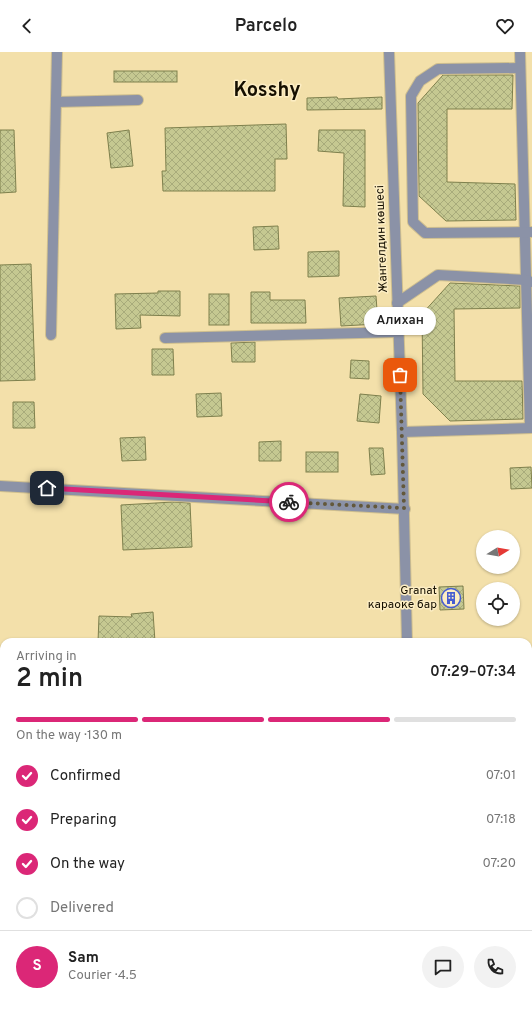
<!DOCTYPE html>
<html lang="en">
<head>
<meta charset="utf-8">
<style>
	body { margin:0; font-family:Overpass,sans-serif; background:#f2f2f2; color:#222; height:100vh; display:flex; flex-direction:column; font-size:15px; white-space:nowrap }
	* { box-sizing:border-box; margin:0 }
	p { font-size:13px; color:#767676 }
	.icon { flex:none; width:22px; height:22px; fill:none; stroke:currentColor; stroke-width:2; stroke-linecap:round; stroke-linejoin:round }
	.map { position:relative; flex:1; overflow:hidden }
	.details { position:absolute; left:0px; top:586px; width:532px; height:372px; display:flex; flex-direction:column; background:#fff; border-radius:12px 12px 0 0; box-shadow:0 1px 3px #0004 }
	.details>* { flex:none }
	.needle { width:26px; rotate:79deg }
	.tools { position:absolute; left:476px; top:478px; display:grid; gap:8px }
	.tools a { display:grid; place-items:center; width:44px; height:44px; border-radius:50%; background:#fff; box-shadow:0 1px 3px #0004; font-size:20px }
	.pin { position:absolute; display:grid; place-items:center; width:34px; height:34px; color:#fff; margin:-17px; border-radius:8px; box-shadow:0 2px 6px #0006 }
	.courier { position:absolute; display:grid; place-items:center; width:40px; height:40px; margin:-20px; border:3px solid #db2777; border-radius:50%; background:#fff; color:#222; box-shadow:0 1px 5px #0007 }
	.bubble { position:absolute; height:28px; border-radius:14px; background:#fff; box-shadow:0 1px 3px #0004; font-size:13px; font-weight:600; line-height:28px; text-align:center }
	.headline em { font-style:normal; font-weight:600 }
	.headline div { display:flex; flex-direction:column-reverse }
	.headline { display:flex; align-items:center; justify-content:space-between; height:68px; padding:0 16px }
	h1 { font-size:26px; font-weight:600; line-height:30px }
	.bar { display:grid; grid-template-columns:repeat(4,1fr); gap:6px 4px; align-content:center; height:48px; padding:0 16px }
	.bar i { height:5px; border-radius:3px; background:#e0e0e0 }
	.bar .current { background:#db2777 }
	.bar p { grid-column:span 4 }
	.line { display:flex; align-items:center; gap:10px; padding:0 16px; border-top:1px solid #e0e0e0 }
	.line div { flex:1 }
	.round { display:grid; place-items:center; flex:none; width:42px; height:42px; border-radius:21px; background:#f2f2f2 }
	ol { padding:0 16px; list-style:none }
	li { display:flex; align-items:center; gap:12px; height:44px }
	li p { margin-inline-start:auto }
	li .icon { padding:4px; border-radius:50%; background:#db2777; color:#fff; stroke-width:4 }
	li:last-child { color:#767676 }
	li i { width:22px; height:22px; border:2px solid #e0e0e0; border-radius:50% }
	header { display:flex; justify-content:space-between; align-items:center; height:52px; padding:0 16px; background:#fff; font-size:18px; font-weight:600 }
	.map>svg:first-child { display:block }
	.building { fill:url(#building-cross-hatch); stroke:#7e804d }
	.lines { fill:none; stroke-linecap:round; stroke-linejoin:round }
	.minor-casing { stroke:#cfbf8f; stroke-width:12 }
	.minor { stroke:#8b92a7; stroke-width:10 }
	.done { stroke:#63583b; stroke-width:4; stroke-dasharray:0 7.2 }
	.route { stroke:#db2777; stroke-width:5 }
	.labels { text-anchor:middle; dominant-baseline:central; stroke-width:3; stroke-linejoin:round; paint-order:stroke }
	.street-label { font-size:12px; fill:#150f00; stroke:#fcedc3 }
	.poi-label { font-size:12px; fill:#150f00; stroke:#fcedc3; text-anchor:end }
	.town-label { font-size:20px; font-weight:bold; fill:#150f00; stroke:#fcedc3 }
</style>
</head>
<body>
<header><svg class="icon" aria-label="back" viewBox="0 0 24 24"><path d="M15 5l-7 7 7 7"/></svg>Parcelo<svg class="icon" aria-label="heart" viewBox="0 0 24 24"><path d="M12 20l-8-8c-3-5 5-10 8-4 3-6 11-1 8 4z"/></svg></header>
<div class="map">
<svg width="532" height="958" viewBox="0 0 532 958">
	<defs>
		<pattern id="building-cross-hatch" width="8" height="8" patternUnits="userSpaceOnUse"><rect width="8" height="8" fill="#c5c891"/><path d="M0 0l8 8M0 8l8-8" fill="none" stroke="#a8ab7b"/></pattern>
	</defs>
	<rect width="100%" height="100%" fill="#f3e0aa"/>
	<g class="building">
		<rect x="114" y="19" width="63" height="11"/>
		<polygon points="443,23 513,23 512,57 447,57 447,130 515,132 516,168 446,169 419,144 418,51"/>
		<polygon points="337,45 338,47 382,45 382,57 307,58 307,46"/>
		<polygon points="286,72 287,107 275,107 275,139 163,139 162,119 166,119 165,76"/>
		<polygon points="0,78 14,78 16,140 0,141"/>
		<polygon points="129,78 133,114 111,116 107,81"/>
		<polygon points="319,78 365,78 365,155 343,154 344,101 318,99"/>
		<polygon points="278,174 279,197 254,198 253,175"/>
		<polygon points="339,199 339,224 308,225 308,200"/>
		<polygon points="31,212 35,328 0,329 0,213"/>
		<polygon points="450,231 520,234 520,256 454,257 455,329 522,329 523,367 450,369 423,342 422,262"/>
		<polygon points="158,239 180,239 180,264 140,263 141,276 116,277 115,242 158,241"/>
		<polygon points="251,240 270,240 270,248 305,248 306,271 251,271"/>
		<rect x="209" y="242" width="20" height="31"/>
		<polygon points="376,244 378,272 341,274 339,246"/>
		<polygon points="255,290 255,310 232,310 231,291"/>
		<polygon points="152,297 173,297 174,323 152,323"/>
		<polygon points="351,308 369,309 369,327 350,326"/>
		<polygon points="221,341 222,364 197,365 196,342"/>
		<polygon points="360,342 381,344 379,371 357,369"/>
		<polygon points="13,350 34,350 35,376 13,376"/>
		<polygon points="145,385 146,408 122,409 120,386"/>
		<polygon points="281,389 281,409 259,409 259,390"/>
		<polygon points="369,396 383,396 385,422 371,423"/>
		<rect x="306" y="400" width="32" height="20"/>
		<polygon points="531,415 532,436 511,437 510,416"/>
		<polygon points="173,450 190,451 192,495 123,498 121,453"/>
		<polygon points="463,534 464,557 440,558 439,535"/>
		<polygon points="153,560 155,590 98,590 99,564 132,565 131,562"/>
	</g>
	<g class="lines">
		<g class="minor-casing">
			<g id="minor">
				<polyline points="389,0 402,380 407,590"/>
				<polyline points="520,0 530,376"/>
				<polyline points="520,16 438,17 420,29 411,44 413,170 425,181 532,180"/>
				<polyline points="56,50 138,48"/>
				<polyline points="397,251 438,223 526,228 532,230"/>
				<polyline points="51,283 57,0"/>
				<polyline points="165,286 398,280"/>
				<polyline points="402,380 532,376"/>
				<polyline points="0,434 405,457"/>
				<polyline points="528,739 532,739"/>
				<polyline points="419,954 420,958"/>
				<polyline points="232,958 232,954"/>
			</g>
		</g>
		<use href="#minor" class="minor"/>
	</g>
	<g class="lines">
		<polyline class="done" points="289,450 404,456 400,323"/>
		<polyline class="route" points="47,436 289,450"/>
	</g>
	<defs>
		<g id="building-ring" transform="scale(1)"><circle r="9.5" fill="#fcedc3" stroke="#465dd1" stroke-width="1.5"/><path d="M-4-6H4V6H1V3H-1V6H-4ZM-2.5-4.3h1.7v1.8h-1.7ZM.8-4.3h1.7v1.8H.8ZM-2.5-1h1.7V.8h-1.7ZM.8-1h1.7V.8H.8Z" fill="#465dd1"/></g>
	</defs>
	<g fill-rule="evenodd">
		<use href="#building-ring" x="451" y="546"/>
	</g>
	<g class="labels">
		<g class="street-label">
			<text transform="translate(382 187) rotate(-92)">Жангелдин көшесі</text>
		</g>
		<g class="poi-label">
			<text x="437" y="539">Granat<tspan x="437" dy="14">караоке бар</tspan></text>
		</g>
		<g class="town-label">
			<text x="267" y="39">Kosshy</text>
		</g>
	</g>
</svg>
<div class="tools">
<a><svg class="needle" viewBox="-14 -14 28 28"><path d="M0-13l5 13h-10z" fill="#e53935"/><path d="M0 13l5-13h-10z" fill="#767676"/></svg></a>
<a><svg class="icon" aria-label="locate" viewBox="0 0 24 24"><circle cx="12" cy="12" r="6"/><path d="M12 2v4M12 18v4M2 12h4M18 12h4"/></svg></a>
</div>
<div class="pin" style="left:400px;top:323px;background:#ea580c"><svg class="icon" aria-label="bag" viewBox="0 0 24 24"><path d="M5 8h14l-1 12H6zM9 8a3 3 0 0 1 6 0"/></svg></div>
<div class="pin" style="left:47px;top:436px;background:#1f2937"><svg class="icon" aria-label="home" viewBox="0 0 24 24"><path d="M3 11l9-7 9 7M6 9v11h12V9"/></svg></div>
<div class="courier" style="left:289px;top:450px"><svg class="icon" aria-label="bike" viewBox="0 0 24 24"><circle cx="6" cy="16" r="4"/><circle cx="18" cy="16" r="4"/><path d="M6 16l4-8h5l3 8M10 8l3 8H6M13 5h3"/></svg></div>
<div class="bubble" style="left:364px;top:255px;width:72px">Алихан</div>
<section class="details">
<div class="headline"><div><h1>2 min</h1><p>Arriving in</p></div><em>07:29–07:34</em></div>
<div class="bar"><i class="current"></i><i class="current"></i><i class="current"></i><i></i><p>On the way · 130 m</p></div>
<ol>
<li><svg class="icon" aria-label="check" viewBox="0 0 24 24"><path d="M5 12l5 5 9-10"/></svg>Confirmed<p>07:01</p></li>
<li><svg class="icon" aria-label="check" viewBox="0 0 24 24"><path d="M5 12l5 5 9-10"/></svg>Preparing<p>07:18</p></li>
<li><svg class="icon" aria-label="check" viewBox="0 0 24 24"><path d="M5 12l5 5 9-10"/></svg>On the way<p>07:20</p></li>
<li><i></i>Delivered</li>
</ol>
<div class="line" style="height:72px"><b class="round" style="background:#db2777;color:#fff">S</b><div><b>Sam</b><p>Courier · 4.5</p></div><a class="round"><svg class="icon" aria-label="chat" viewBox="0 0 24 24"><path d="M4 5h16v11H9l-5 4z"/></svg></a><a class="round"><svg class="icon" aria-label="phone" viewBox="0 0 24 24"><path d="M5 4h4l2 5-3 2q2 4 5 5l2-3 5 2v4C11 20 4 13 5 4z"/></svg></a></div>
</section>
</div>
</body>
</html>
